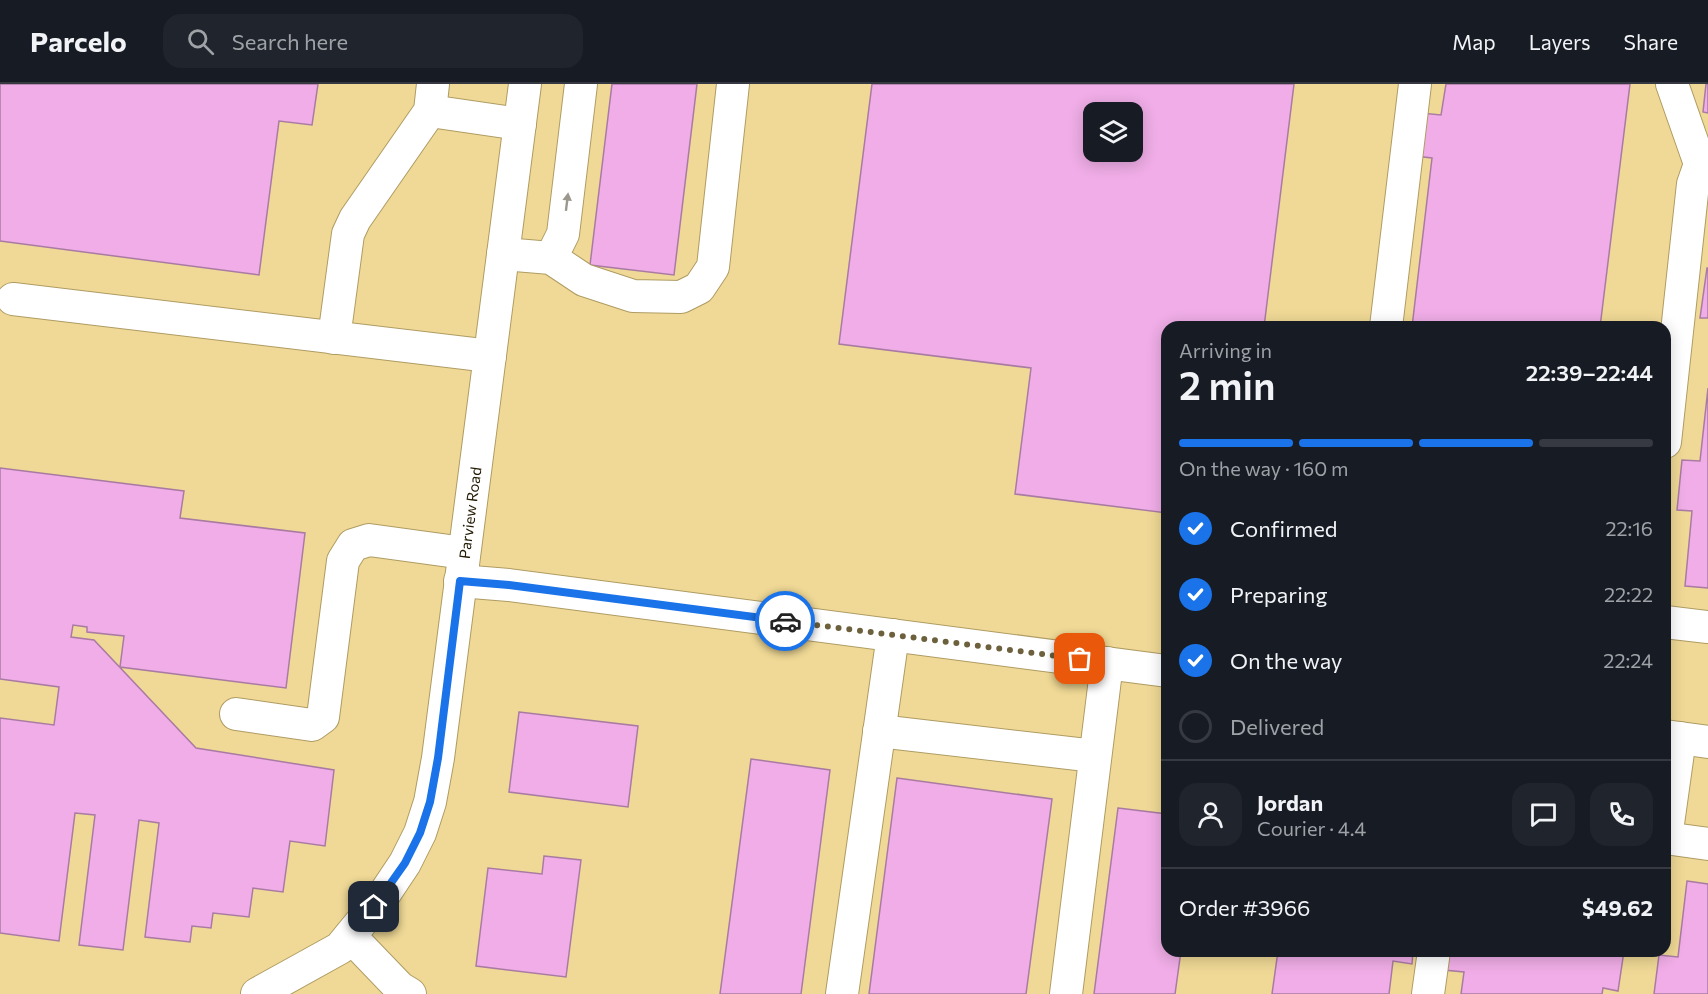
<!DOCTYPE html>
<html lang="en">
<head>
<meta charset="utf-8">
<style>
	body { margin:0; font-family:Commissioner,sans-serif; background:#20242c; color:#f1f3f6; height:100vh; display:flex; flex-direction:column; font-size:22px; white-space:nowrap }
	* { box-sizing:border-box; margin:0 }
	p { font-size:20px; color:#9ea1a6 }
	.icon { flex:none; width:33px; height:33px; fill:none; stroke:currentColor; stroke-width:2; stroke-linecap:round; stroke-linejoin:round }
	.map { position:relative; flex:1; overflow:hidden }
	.drawer { position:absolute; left:1161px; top:237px; width:510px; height:636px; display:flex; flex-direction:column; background:#171b24; border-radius:18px; box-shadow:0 3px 15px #0003 }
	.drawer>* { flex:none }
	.tools { position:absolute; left:1083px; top:18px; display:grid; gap:12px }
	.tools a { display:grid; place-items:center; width:60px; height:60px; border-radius:12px; background:#171b24; box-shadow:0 3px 15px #0003; font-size:30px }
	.pin { position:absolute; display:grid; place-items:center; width:51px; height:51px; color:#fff; margin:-26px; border-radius:12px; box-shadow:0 3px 9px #0006 }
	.courier { position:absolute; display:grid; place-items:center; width:60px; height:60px; margin:-30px; border:4px solid #1a73e8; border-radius:50%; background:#fff; color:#222; box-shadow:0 2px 8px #0007 }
	.summary em { font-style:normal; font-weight:600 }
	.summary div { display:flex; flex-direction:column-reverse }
	.summary { display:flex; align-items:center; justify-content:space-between; height:102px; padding:0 18px }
	h1 { font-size:39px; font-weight:600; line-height:45px }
	.bar { display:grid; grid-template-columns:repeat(4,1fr); gap:9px 6px; align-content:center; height:72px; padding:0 18px }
	.bar i { height:8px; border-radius:4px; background:#363941 }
	.bar .on { background:#1a73e8 }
	.bar p { grid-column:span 4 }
	.line { display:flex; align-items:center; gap:15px; padding:0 18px; border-top:2px solid #363941 }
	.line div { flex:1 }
	.round { display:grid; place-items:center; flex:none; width:63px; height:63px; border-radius:18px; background:#20242c }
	ol { padding:0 18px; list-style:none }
	li { display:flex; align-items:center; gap:18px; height:66px }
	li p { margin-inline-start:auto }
	li .icon { padding:6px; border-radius:50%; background:#1a73e8; color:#fff; stroke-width:4 }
	li:last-child { color:#9ea1a6 }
	li i { width:33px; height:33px; border:3px solid #363941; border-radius:50% }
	header { display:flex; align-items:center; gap:36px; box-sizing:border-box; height:84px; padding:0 30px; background:#171b24; border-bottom:2px solid #363941 }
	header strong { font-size:28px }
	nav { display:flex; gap:33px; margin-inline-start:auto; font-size:21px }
	.search { width:420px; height:54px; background:#20242c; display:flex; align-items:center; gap:15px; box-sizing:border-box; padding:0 21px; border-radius:18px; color:#9ea1a6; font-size:22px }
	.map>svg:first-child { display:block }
	.built { fill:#f0d996; fill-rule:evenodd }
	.building { fill:#f0ade7; stroke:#a97ba3; stroke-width:1.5; fill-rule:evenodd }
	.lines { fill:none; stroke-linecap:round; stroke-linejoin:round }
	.minor-casing { stroke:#af9c63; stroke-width:34 }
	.minor { stroke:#fff; stroke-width:32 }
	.oneway { fill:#9c988e }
	.done { stroke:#6d613d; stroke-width:6; stroke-dasharray:0 10.8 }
	.route { stroke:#1a73e8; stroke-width:8 }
	.labels { text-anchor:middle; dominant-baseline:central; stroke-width:4.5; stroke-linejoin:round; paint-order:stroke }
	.street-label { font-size:15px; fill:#231b04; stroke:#fff }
</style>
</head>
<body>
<header>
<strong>Parcelo</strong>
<div class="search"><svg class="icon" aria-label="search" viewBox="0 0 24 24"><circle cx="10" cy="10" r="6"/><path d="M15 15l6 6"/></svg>Search here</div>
<nav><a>Map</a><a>Layers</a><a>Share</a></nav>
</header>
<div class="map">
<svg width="1708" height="910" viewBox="0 0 1708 910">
	<rect width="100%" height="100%" fill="#f7e2a8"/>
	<path class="built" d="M 0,0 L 1708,0 L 1708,910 L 0,910 ZM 1094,28 L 1132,28 L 1132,68 L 1094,68 ZM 1167,243 L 1665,243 L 1665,867 L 1167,867 Z"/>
	<g class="building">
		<polygon points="0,0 318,0 312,41 279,37 259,191 0,157"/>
		<polygon points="612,0 697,0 674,191 590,181"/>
		<path d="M 872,0 L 1294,0 L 1264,243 L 1167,243 L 1167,429 L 1015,410 L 1031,284 L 839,260 ZM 1094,28 L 1132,28 L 1132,68 L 1094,68 Z"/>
		<polygon points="1446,0 1630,0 1600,243 1412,243 1432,74 1415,72 1421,29 1441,31"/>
		<polygon points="1706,0 1708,0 1708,29 1703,28"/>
		<polygon points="1707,184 1708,184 1708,234 1700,234"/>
		<polygon points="1708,304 1708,504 1685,502 1692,427 1677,426 1682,376 1700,377"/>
		<polygon points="0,384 184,407 180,434 305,449 286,604 120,583 124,552 87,548 87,543 73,541 71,553 94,556 196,664 334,686 325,762 290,757 283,808 253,804 249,833 213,829 211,844 192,842 190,858 145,853 159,739 139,736 123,866 79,861 95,731 75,729 59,857 0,849 0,634 54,641 59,603 0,595"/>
		<polygon points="519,628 638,642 628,723 509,708"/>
		<polygon points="751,675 830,686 801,910 720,910"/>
		<polygon points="897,694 1052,715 1026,910 869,910"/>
		<polygon points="1118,724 1167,730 1167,867 1181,867 1175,910 1094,910"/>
		<polygon points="544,772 581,776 566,893 476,882 488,784 542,790"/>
		<polygon points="1687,797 1708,800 1708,910 1654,910 1659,871 1678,873"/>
		<polygon points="1278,867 1413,867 1412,880 1393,877 1389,910 1272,910"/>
		<polygon points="1447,867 1624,867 1618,907 1603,904 1602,910 1461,910 1464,888 1444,886"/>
	</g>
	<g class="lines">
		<g class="minor-casing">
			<g id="minor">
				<polyline points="1672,0 1700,80"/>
				<polyline points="430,27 520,40"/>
				<polyline points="503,170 551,174 584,196 633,212 681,213 699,204 713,183 733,0"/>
				<polyline points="551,174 563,150 581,0"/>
				<polyline points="13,215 490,272"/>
				<polyline points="1386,243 1415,0"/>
				<polyline points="334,254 348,150 355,135 430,27 433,0"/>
				<polyline points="1665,358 1693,100 1700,80 1708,77"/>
				<polyline points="460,497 509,501 1167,587"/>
				<polyline points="1665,538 1708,543"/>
				<polyline points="236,630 312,641 323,633 343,477 353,461 369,456 464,469"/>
				<polyline points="879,647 1095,672"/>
				<polyline points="1665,652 1708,658"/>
				<polyline points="1665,754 1708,760"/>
				<polyline points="1666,754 1680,654"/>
				<polyline points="350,852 400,904 410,910"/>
				<path id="s1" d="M 257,910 L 340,864 L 385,809 L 405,779 L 420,749 L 430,718 L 438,674 L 525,0"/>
				<polyline points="842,910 893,551"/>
				<polyline points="1066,910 1107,579"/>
				<polyline points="1428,910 1434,867"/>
			</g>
		</g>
		<use href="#minor" class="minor"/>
	</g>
	<defs><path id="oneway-solid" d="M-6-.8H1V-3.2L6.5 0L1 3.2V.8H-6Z" transform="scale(1.5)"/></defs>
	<use class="oneway" href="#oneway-solid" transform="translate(567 118) rotate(-83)"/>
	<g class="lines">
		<polyline class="done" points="785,537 1080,575"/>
		<polyline class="route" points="374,823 405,779 420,749 430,718 438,674 460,497 509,501 785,537"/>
	</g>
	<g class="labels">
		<g class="street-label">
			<text stroke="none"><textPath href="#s1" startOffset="560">Parview Road</textPath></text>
		</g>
	</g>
</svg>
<div class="tools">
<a><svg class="icon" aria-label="layers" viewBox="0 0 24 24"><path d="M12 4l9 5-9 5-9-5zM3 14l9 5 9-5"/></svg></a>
</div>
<div class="pin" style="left:1080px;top:575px;background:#ea580c"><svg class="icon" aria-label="bag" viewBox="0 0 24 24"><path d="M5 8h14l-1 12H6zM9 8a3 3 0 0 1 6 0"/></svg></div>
<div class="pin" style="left:374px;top:823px;background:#1f2937"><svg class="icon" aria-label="home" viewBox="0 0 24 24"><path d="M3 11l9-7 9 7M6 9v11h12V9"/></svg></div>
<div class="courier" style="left:785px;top:537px"><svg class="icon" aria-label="car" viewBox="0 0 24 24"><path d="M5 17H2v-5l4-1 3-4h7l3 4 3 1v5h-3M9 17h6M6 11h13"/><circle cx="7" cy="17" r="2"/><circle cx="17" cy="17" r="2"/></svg></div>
<section class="drawer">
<div class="summary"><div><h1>2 min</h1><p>Arriving in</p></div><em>22:39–22:44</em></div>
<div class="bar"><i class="on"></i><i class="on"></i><i class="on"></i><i></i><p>On the way · 160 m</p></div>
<ol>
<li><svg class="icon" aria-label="check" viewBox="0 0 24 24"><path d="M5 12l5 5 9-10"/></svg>Confirmed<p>22:16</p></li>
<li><svg class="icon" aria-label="check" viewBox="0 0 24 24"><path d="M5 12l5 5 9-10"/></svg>Preparing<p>22:22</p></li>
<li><svg class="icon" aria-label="check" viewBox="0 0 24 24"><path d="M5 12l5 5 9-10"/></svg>On the way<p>22:24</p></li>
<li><i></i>Delivered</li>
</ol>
<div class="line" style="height:108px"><a class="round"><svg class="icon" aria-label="person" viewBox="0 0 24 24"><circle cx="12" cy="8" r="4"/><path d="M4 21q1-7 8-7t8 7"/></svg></a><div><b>Jordan</b><p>Courier · 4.4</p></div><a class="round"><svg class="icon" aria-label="chat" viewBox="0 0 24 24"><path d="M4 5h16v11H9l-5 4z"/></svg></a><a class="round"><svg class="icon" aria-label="phone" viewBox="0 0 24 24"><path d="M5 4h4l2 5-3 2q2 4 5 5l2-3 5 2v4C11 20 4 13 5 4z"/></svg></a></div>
<div class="line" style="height:78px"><div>Order #3966</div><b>$49.62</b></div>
</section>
</div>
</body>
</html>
